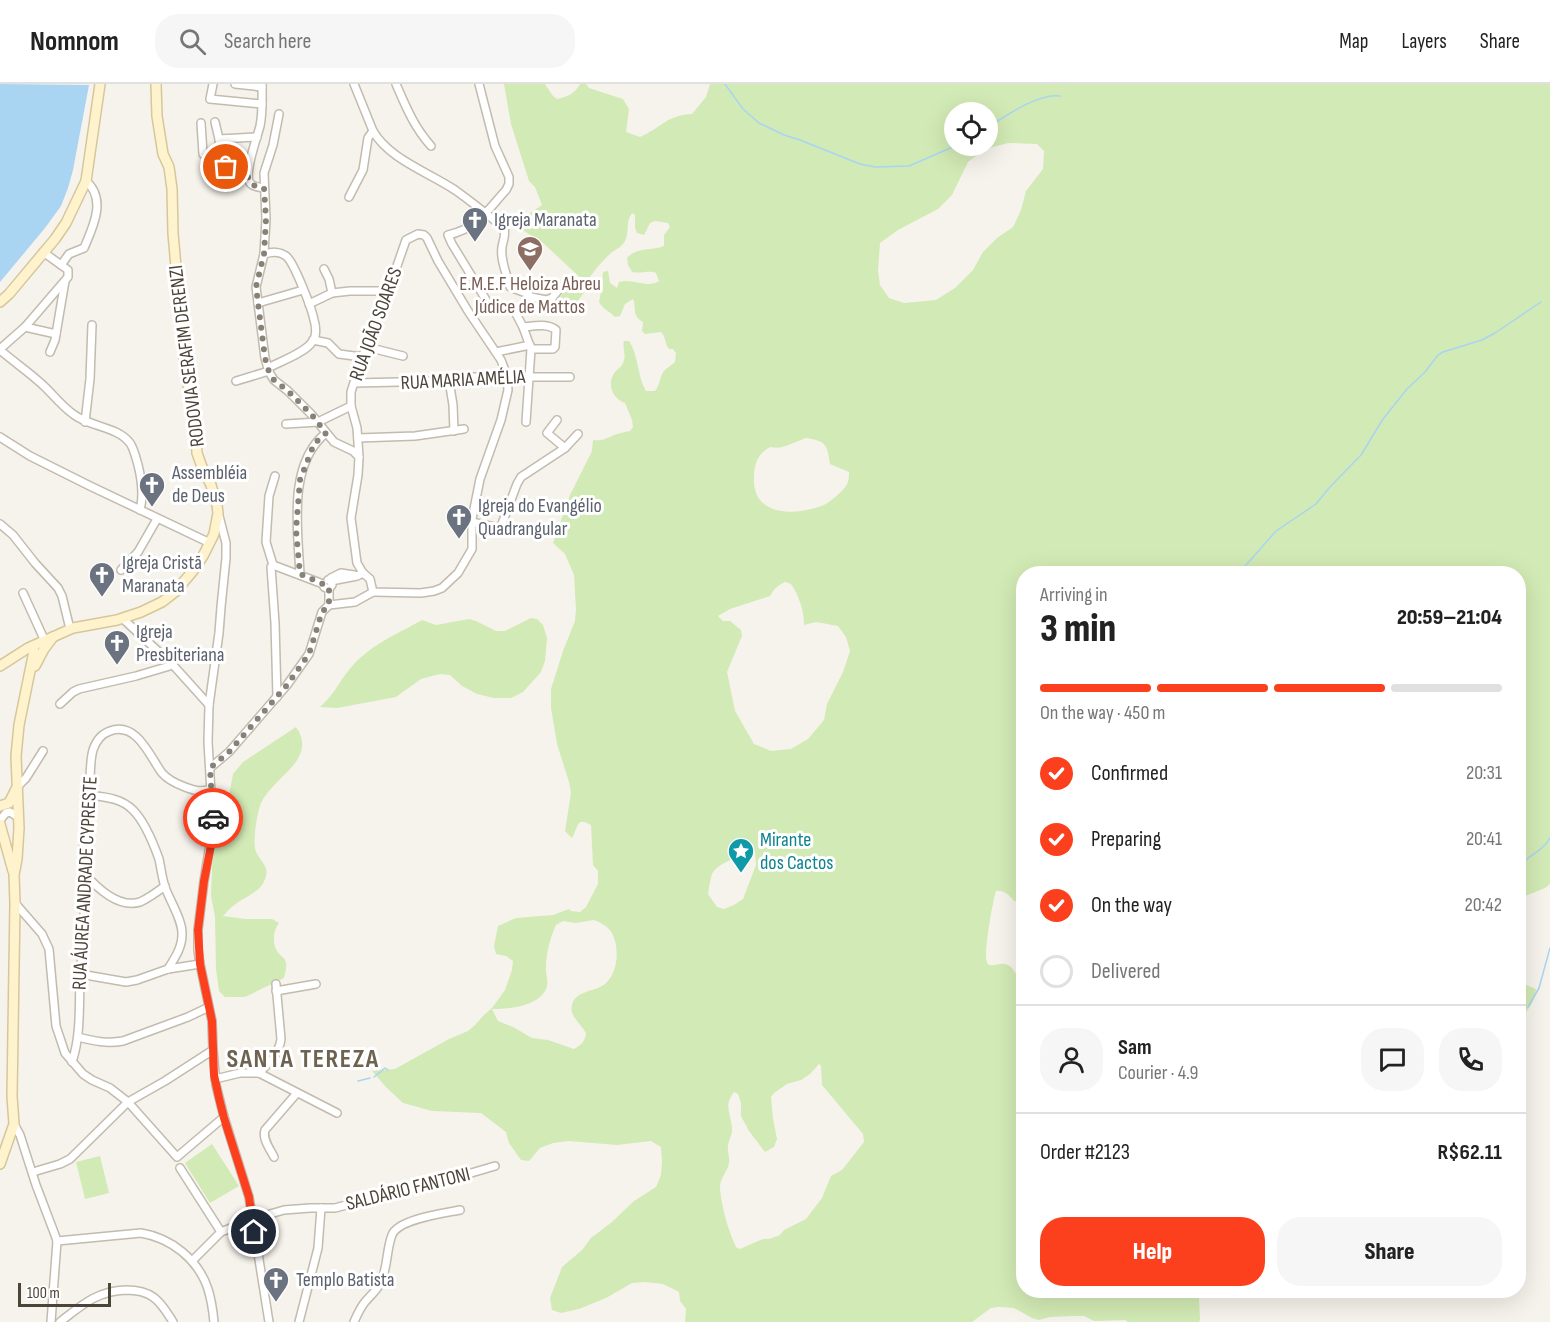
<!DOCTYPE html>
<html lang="en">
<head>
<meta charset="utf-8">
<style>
	body { margin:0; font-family:"Sofia Sans Condensed",sans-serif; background:#f6f6f6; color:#222; height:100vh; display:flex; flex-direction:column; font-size:22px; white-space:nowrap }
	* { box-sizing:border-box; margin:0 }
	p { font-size:20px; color:#767676 }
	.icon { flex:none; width:33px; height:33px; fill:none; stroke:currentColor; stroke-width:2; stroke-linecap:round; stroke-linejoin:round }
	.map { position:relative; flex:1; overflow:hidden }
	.panel { position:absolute; left:1016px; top:482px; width:510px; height:732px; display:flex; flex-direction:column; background:#fff; border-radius:24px; box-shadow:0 6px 24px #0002 }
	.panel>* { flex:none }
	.buttons { position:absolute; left:944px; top:18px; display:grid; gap:12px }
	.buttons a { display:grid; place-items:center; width:54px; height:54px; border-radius:50%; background:#fff; box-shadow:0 6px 24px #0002; font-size:30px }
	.scale { position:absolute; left:18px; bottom:15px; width:93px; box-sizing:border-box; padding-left:6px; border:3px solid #4b4439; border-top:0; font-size:16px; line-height:21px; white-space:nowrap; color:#4b4439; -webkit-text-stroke:4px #fff; paint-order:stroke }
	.pin { position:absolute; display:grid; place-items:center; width:51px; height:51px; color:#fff; margin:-26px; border:3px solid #fff; border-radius:50%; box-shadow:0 2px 6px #0007 }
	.courier { position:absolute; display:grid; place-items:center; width:60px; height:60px; margin:-30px; border:4px solid #fc3f1d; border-radius:50%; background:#fff; color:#222; box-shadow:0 2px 8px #0007 }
	.overview em { font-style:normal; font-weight:800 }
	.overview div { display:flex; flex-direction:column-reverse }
	.overview { display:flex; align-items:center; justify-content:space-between; height:102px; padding:0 24px }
	h1 { font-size:39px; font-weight:800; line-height:45px }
	.bar { display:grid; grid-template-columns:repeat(4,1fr); gap:9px 6px; align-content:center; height:72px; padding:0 24px }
	.bar i { height:8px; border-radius:4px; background:#e0e0e0 }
	.bar .on { background:#fc3f1d }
	.bar p { grid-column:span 4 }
	.line { display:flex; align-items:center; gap:15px; padding:0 24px; border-top:2px solid #e0e0e0 }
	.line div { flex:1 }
	.round { display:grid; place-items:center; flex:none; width:63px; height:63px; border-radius:24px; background:#f6f6f6 }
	ol { padding:0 24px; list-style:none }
	li { display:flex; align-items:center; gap:18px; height:66px }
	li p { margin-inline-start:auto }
	li .icon { padding:6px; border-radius:50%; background:#fc3f1d; color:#fff; stroke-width:4 }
	li:last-child { color:#767676 }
	li i { width:33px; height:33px; border:3px solid #e0e0e0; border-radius:50% }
	.button { display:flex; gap:12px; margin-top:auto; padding:12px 24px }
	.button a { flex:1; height:69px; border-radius:24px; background:#fc3f1d; color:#fff; font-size:24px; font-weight:800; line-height:69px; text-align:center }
	.button a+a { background:#f6f6f6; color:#222 }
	header { display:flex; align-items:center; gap:36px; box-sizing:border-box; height:84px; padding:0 30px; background:#fff; border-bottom:2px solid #e0e0e0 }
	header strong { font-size:28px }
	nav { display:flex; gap:33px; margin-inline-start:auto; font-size:21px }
	.search { width:420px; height:54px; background:#f6f6f6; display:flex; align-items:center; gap:15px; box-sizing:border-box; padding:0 21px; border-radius:24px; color:#767676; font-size:22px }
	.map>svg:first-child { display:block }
	.green { fill:#d2eab5; fill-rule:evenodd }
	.water { fill:#a9d4f2 }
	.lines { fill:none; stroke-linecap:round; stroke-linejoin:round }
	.stream { stroke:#a9d4f2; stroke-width:1.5 }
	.street-casing { stroke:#c2bbae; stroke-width:10 }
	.secondary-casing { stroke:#d6c79b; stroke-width:12 }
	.street { stroke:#fff; stroke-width:7 }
	.secondary { stroke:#fff3cd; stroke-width:9 }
	.done { stroke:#878178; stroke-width:6; stroke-dasharray:0 10.8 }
	.route { stroke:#fc3f1d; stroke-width:8 }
	.labels { text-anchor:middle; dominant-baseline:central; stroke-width:6; stroke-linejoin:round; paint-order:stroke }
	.worship-label { font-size:20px; fill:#5b616d; stroke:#fff; text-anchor:start }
	.education-label { font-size:20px; fill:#785e54; stroke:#fff }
	.street-label { font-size:20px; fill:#4b4439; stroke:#fff }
	.culture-label { font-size:20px; fill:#0d838f; stroke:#fff; text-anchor:start }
	.district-label { font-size:26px; font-weight:bold; letter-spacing:1.5px; fill:#6e6250; stroke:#fff }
</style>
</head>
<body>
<header>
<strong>Nomnom</strong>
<div class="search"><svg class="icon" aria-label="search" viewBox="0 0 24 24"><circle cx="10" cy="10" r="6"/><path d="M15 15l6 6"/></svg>Search here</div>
<nav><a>Map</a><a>Layers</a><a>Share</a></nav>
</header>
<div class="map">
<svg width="1550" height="1238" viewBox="0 0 1550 1238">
	<rect width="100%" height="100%" fill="#f6f3ec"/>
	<g class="green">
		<path d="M 504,0 L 545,0 L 553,12 L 557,15 C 569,12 574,10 580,0 L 586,0 L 589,4 L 623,15 L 629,25 L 626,48 L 640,53 C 661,44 667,31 692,30 L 706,13 L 710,0 L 1550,0 L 1550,800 L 1545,804 L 1518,815 L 1518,489 L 1023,489 L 1023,817 L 1014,817 C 1009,811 1004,806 996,807 C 993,816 983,870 987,878 C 987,879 988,880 989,881 C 995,882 999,879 1004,880 C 1014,881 1015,891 1021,897 L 1023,897 L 1023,1206 L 1205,1206 L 1199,1214 L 1200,1236 L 1199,1238 L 1128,1238 L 1125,1236 L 1094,1237 L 1084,1232 L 1072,1232 L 1050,1233 L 1039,1236 L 1032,1234 L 1014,1224 L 999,1223 L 991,1224 L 972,1238 L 685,1238 L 686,1225 L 680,1217 L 679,1208 L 663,1200 L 645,1198 L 632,1199 L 606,1214 L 579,1225 L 561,1229 L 552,1226 L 550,1214 L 562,1183 L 582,1166 L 591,1154 L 612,1138 L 634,1117 L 656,1103 L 661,1091 L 662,1078 L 661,1063 L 651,1057 L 617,1061 L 569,1057 L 553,1059 L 540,1064 L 529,1077 L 521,1076 L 509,1059 L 506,1048 L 481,1029 L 432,1027 L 403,1019 L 386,1003 L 372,987 L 395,985 L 449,955 L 468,947 L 474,942 L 484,931 L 492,924 L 505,906 L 512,886 L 513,877 L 506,872 L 496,870 L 494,862 L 498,842 L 516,834 L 553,831 L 569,825 L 571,827 L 580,828 L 586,823 L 598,800 L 598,787 L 593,781 L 591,741 L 585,738 L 580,738 C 577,741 575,749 572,754 L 565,747 L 571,709 L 569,698 L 557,660 L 551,624 L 551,605 L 563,567 L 575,537 L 576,526 L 574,491 L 565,470 L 553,459 L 570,411 L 592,367 L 593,356 C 602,357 606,355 614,351 C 619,349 625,348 630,347 L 633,343 L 632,336 L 625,319 C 614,315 607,303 613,291 C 616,285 623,283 624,276 C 626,269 622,264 624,257 L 629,257 C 639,272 637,292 646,307 L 655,307 C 661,299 659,295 663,288 C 666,284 672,281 675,278 L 676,269 L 673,265 L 669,265 C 665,260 666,253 661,248 L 645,250 L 642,247 L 643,238 C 631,231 637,225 633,215 L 625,220 L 620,232 L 615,233 C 609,227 603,225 599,218 L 601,207 L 603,188 L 608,187 L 610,199 L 617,204 L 619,198 C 633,194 647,205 659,197 L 656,189 C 649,186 640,190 632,188 L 628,181 L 627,174 C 636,163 652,167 664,162 L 664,151 L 670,143 L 668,139 L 655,137 L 650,139 L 644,151 L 637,149 L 635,144 L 635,131 L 632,129 C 625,138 630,147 625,157 C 622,163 616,165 611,169 C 601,178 593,188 586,199 L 542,158 L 507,137 L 506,136 L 520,136 L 542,121 L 535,103 L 529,97 L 511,40 ZM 954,28 L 987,28 L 987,62 L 954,62 ZM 1008,59 L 1037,60 L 1044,67 L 1043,85 L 1026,107 L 1021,126 L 1013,143 L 997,154 L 983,168 L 973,186 L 955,204 L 936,216 L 904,219 L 889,214 L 880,201 L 878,187 L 880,159 L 898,146 L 938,125 L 952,111 L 968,78 L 980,69 L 993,63 ZM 806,354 C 827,357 827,361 830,380 L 849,388 C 849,393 849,397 846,402 C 843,407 827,421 821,422 C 794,432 752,432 754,394 C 754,379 758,370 770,363 C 784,366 793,358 806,354 ZM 785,498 L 791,500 C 799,512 804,526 804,541 L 816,538 L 838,542 L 846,553 L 850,567 L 843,588 L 827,620 L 824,636 L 808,655 L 791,665 L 771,667 L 754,660 L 735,627 L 727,588 L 742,552 L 741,546 L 730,537 L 723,537 L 718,532 L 730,525 L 770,512 C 774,505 778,501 785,498 ZM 755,768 L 756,781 L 743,815 L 734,821 L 724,825 L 717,823 L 708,810 C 709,804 710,796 712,790 C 718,778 743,771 755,768 ZM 594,836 C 600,838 605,841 610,846 C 620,860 619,887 606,899 C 597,908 575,906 572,921 C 569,932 581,940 586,949 C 585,958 581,961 574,965 L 548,956 L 532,954 L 513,943 L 498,937 L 492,925 C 508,925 536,923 545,907 C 549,900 547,894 546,888 C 545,873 550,854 556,841 L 563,837 L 576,839 ZM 819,980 L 821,982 L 822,1001 L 863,1050 L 864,1058 L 842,1086 L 831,1092 L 822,1114 L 806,1135 L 784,1146 L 780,1151 L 769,1155 L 763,1155 L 740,1165 L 736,1163 C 728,1146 722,1124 720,1105 C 719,1095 727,1089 729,1079 C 730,1073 727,1067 728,1061 C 729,1056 731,1053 732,1048 C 733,1032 722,1023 734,1008 L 738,1010 L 741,1019 L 741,1032 L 749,1047 L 765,1068 L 774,1063 L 777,1055 L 773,1035 L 771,1013 L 774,1009 L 787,1000 L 801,996 L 810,990 Z"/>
		<polygon points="575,193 588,203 572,225 559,215"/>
		<path d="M 531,534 L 537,535 L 543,541 L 547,554 L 545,577 L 541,588 L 523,608 L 511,614 L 494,614 L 477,610 L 462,602 L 450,591 L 440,590 L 421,595 L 396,613 L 337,624 L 320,623 C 333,612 339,598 349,586 C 368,562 395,551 422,536 L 436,541 L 469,535 L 476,537 L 496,547 L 505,547 Z"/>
		<path d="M 296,643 C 319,675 272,694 261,719 C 257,729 252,759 256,768 C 260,777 269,782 266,792 C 262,809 245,812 233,822 C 229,825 226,829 223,832 L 245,835 L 272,835 L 279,839 C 273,847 272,859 277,867 C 280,872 285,873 286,879 C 287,884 285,889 284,894 L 245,913 L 225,913 L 219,907 L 216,885 L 215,833 L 211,812 L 213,759 L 228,717 L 233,690 L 243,678 Z"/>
		<path d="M 1518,897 L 1536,905 C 1535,915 1531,922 1525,929 L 1518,930 Z"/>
		<polygon points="212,1060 239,1102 210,1119 185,1079"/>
		<polygon points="100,1072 109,1109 85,1115 76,1078"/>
	</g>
	<polygon class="water" points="0,0 89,1 73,86 68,104 61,122 45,144 0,198"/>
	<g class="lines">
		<g class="stream">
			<polyline points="725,0 743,25 759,39 784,51 800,56 860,80 875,83 909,82 955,62"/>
			<path d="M 987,44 C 1005,32 1038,9 1060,12"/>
			<polyline points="1239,489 1276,447 1316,420 1329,404 1361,371 1383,335 1407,305 1425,288 1438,271 1443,268 1482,256 1495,249 1541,218"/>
			<path d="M 1518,785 C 1527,770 1541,770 1550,754"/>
			<polyline points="1528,923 1539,904 1550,864"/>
			<polyline points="374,993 385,984 388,986"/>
			<polyline points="358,997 370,994"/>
		</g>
		<g class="street-casing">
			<g id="street">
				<polyline points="213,0 210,15 262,20"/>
				<polyline points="235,0 262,3"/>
				<path d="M 262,0 C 262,14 263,28 260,42 C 257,54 245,85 249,97 C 251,103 259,103 264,104"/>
				<path d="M 354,0 L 373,47 C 389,75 428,88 455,106 C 472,118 488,131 504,144 C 506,152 503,156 502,163 C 500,176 507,191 510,203 L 526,209 L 531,213 L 546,216 L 552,214 L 561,203"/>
				<path d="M 396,0 C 406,23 414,43 431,62"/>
				<path d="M 479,0 L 495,62 L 509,93 L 509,100 L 506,106 C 486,128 478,144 448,151 L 452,160 L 491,224 L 496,226 L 513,224 L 523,243 L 531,265 L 526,338"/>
				<polyline points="279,30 273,61 264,89 266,135 264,170 256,203 265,274 269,288 274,296 288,307 311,330 334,358 353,367 359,373"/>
				<polyline points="215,38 219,55 221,72 232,94 248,93"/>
				<polyline points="201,39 203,70 221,72"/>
				<polyline points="219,55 257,53"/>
				<polyline points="349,113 363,86 368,54 373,47"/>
				<polygon points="418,150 424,151 427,154 438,177 468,227 501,276 507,292 508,306 501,336 480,395 472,435 472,465 458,489 442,504 434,507 421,509 373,508 370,495 363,489 357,479 351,434 358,391 359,373 357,344 351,322 351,308 362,273 375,245 406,156"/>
				<path d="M 264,170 C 272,168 279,167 286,172 C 294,178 312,225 314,236 C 316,242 317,253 312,258 C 305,269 279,278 268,284"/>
				<path d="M 61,181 L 69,170 L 84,164 C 93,143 107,115 86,97"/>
				<polyline points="324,185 329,195 332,209"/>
				<polyline points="258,219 303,206"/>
				<polyline points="309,220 332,209 350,207 388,207"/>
				<polyline points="25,243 56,250"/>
				<path d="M 523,243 C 534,242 547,239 556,246 L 555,263 L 553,265 L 531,265"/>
				<polyline points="313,256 328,259 339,270 362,273"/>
				<polyline points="367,263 403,272"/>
				<polyline points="0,265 25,243 68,193 68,186 43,168"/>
				<path d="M 0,266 C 15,279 32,290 46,304 C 55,313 63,323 73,330 C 89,343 117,342 130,359 C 134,365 136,374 138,381 C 142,397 144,411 140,426"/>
				<polyline points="50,268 55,256 65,197"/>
				<polyline points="496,268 530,261"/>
				<polyline points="449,296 453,321 454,347"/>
				<polyline points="236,297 269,287"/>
				<polyline points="355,299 441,297 465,293 570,293"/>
				<polyline points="557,336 547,349 565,364"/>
				<polyline points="85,338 90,295 92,241"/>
				<polyline points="286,340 318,338 351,322"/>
				<polyline points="0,353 30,372 90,402 210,459"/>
				<polyline points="358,354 415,352 464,345"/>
				<polyline points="275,392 269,412 266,458 273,481 271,483 275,539 277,613"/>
				<polyline points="219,432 226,459 226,474 221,523 219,549 209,621 208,658 213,742 204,797 198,846 198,866 200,880 212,937 213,966 216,1001 224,1033 249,1113 269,1238"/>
				<polyline points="472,438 516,448 542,448"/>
				<polyline points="0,440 13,451 35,479 58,504 62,512 70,545"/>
				<polyline points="500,445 517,400 521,393 565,364 578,350"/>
				<polyline points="273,481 323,500 324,503 329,505"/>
				<polyline points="121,486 138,468 157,435"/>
				<path d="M 300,490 C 298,447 287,380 326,349"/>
				<polyline points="331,494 341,489 354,491"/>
				<polyline points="328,496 331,497 357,492 363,489"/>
				<polyline points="23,509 44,555"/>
				<polyline points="329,521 355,518 373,508"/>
				<polyline points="122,534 173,581 209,621"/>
				<polyline points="60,620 73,608 79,605 136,592 173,581"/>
				<polyline points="210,684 229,668 287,601 309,570 322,528 329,521 329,505 332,501 331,497"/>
				<polyline points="17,703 26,694 43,667"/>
				<path d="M 89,711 C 105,713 121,714 133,726 C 144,737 154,761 159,775 C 161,784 162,794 165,803 C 170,817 183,837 182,851 C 182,864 174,875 168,885"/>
				<polyline points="0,736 6,729 10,728 18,733"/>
				<path d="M 83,788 C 96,803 118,825 140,818 C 149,814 157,808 165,802"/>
				<polyline points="15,819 42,850 49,865 56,942 65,969 83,990 92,996 110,1004 128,1018 177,1073 224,1033"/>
				<polyline points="80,890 126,898 137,896 168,885 200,880"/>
				<polyline points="276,907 316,900"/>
				<path d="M 78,953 C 94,957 107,960 123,957 L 188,933 L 209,923"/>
				<path d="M 72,978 C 81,951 79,922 80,893 C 81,878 83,863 84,848 C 85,822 83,796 83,770 C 84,751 87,731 89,711 C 91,697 89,680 93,666 C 96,657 101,650 110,647 C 137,637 150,673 162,689 C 168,696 177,700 185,703 C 195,707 201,708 211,705"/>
				<path d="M 259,989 C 269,979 279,970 281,955 L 276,900"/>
				<polyline points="215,995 240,989 259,989 337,1029"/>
				<polyline points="14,1040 20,1051 36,1101 55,1151 57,1157 51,1238"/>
				<path d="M 274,1073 C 270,1065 262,1055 265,1046 L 297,1009"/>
				<polyline points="180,1084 221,1148"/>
				<polyline points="33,1088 60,1080 70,1075 128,1018 165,997 213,966"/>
				<path d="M 57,1157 L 141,1149 C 171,1154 198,1175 208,1205 C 211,1215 213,1227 214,1238"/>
				<polyline points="192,1177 221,1148 253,1135 284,1126 310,1124 335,1124 391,1109 444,1097 495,1082"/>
				<path d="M 60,1238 C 82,1221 97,1207 126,1206 C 136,1206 145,1207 153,1213 C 161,1218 168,1230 173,1238"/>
				<polyline points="299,1238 318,1164 321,1124"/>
				<path d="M 354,1238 C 357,1231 360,1224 365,1218 C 370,1212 376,1207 380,1200 C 388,1185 386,1166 392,1151 C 398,1135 445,1129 460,1126"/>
			</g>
		</g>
		<g class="secondary-casing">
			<g id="secondary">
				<polyline points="0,218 9,210 55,155 66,139 86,97 100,0"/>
				<polyline points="0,582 28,564 73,544 117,536 141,528 162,518 175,508 192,488 203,472 214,450 218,429 217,421 211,401 202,383 197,369 195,336 185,286 173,149 172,105 169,83 163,70 157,32 156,0"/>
				<polyline points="35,582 44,565 53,553"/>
				<polyline points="0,722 9,719 16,705"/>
				<polyline points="0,740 13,787"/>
				<polyline points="0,1080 14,1040 12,1012 15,819 14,791 17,775 19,744 16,672 19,641 34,567 33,562"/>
			</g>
		</g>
		<use href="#street" class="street"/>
		<use href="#secondary" class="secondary"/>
	</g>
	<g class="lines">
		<path class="done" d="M 213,734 L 210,684 L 229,668 L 287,601 L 309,570 L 322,528 L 329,521 L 329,505 L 324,503 L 323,500 L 300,490 L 296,446 L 300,396 L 314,360 L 326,349 L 311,330 L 288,307 L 274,296 L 269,288 L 265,274 L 256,203 L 264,170 L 266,135 L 264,104 C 257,102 249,102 248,93 L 232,94 L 226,83"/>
		<polyline class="route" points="213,734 213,751 204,797 198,846 200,880 212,937 214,991 219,1014 224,1034 249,1113 254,1148"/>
	</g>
	<defs>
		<g id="church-pin" transform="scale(1.35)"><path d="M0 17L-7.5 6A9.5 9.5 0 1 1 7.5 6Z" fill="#6b7280" stroke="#fff"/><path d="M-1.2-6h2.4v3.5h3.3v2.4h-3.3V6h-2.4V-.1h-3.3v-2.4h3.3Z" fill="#fff"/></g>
		<g id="school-pin" transform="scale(1.35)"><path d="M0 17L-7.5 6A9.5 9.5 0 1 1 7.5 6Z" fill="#8d6e63" stroke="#fff"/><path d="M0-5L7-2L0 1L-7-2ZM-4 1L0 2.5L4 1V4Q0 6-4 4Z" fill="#fff"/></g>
		<g id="sight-pin" transform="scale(1.35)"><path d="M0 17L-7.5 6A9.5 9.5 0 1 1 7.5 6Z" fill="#0f9aa8" stroke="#fff"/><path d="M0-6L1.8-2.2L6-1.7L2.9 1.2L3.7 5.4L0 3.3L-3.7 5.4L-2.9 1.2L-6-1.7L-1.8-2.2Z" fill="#fff"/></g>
	</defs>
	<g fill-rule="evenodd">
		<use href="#church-pin" x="475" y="136"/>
		<use href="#school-pin" x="530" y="165"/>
		<use href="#church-pin" x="152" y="401"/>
		<use href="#church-pin" x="459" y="433"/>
		<use href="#church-pin" x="102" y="491"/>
		<use href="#church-pin" x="117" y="559"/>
		<use href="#sight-pin" x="741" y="767"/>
		<use href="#church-pin" x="276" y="1196"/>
	</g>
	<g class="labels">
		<g class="worship-label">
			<text x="494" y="136">Igreja Maranata</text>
			<text x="172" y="389">Assembléia<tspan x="172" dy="23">de Deus</tspan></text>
			<text x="478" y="422">Igreja do Evangélio<tspan x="478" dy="23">Quadrangular</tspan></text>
			<text x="122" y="479">Igreja Cristã<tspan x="122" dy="23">Maranata</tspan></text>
			<text x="136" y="548">Igreja<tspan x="136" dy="23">Presbiteriana</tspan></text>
			<text x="296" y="1196">Templo Batista</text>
		</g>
		<g class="education-label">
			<text x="530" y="200">E.M.E.F Heloiza Abreu<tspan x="530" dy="23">Júdice de Mattos</tspan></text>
		</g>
		<g class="street-label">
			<text transform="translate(376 240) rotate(-70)">RUA JOÃO SOARES</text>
			<text transform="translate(187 272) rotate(-97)">RODOVIA SERAFIM DERENZI</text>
			<text transform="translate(463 296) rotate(-3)">RUA MARIA AMÉLIA</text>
			<text transform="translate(85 799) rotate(-87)">RUA ÁUREA ANDRADE CYPRESTE</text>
			<text transform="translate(408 1105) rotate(-14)">SALDÁRIO FANTONI</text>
		</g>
		<g class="culture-label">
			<text x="760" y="756">Mirante<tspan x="760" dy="23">dos Cactos</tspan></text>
		</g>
		<g class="district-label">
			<text x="303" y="975">SANTA TEREZA</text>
		</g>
	</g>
</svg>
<div class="buttons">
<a><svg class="icon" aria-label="locate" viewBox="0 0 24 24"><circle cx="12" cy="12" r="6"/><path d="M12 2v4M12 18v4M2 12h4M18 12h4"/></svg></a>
</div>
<div class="scale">100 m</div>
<div class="pin" style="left:226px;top:83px;background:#ea580c"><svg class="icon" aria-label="bag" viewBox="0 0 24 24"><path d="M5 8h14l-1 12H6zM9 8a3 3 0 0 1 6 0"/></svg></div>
<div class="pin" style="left:254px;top:1148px;background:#1f2937"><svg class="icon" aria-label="home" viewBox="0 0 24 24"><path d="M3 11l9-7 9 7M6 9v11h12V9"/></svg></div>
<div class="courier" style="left:213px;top:734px"><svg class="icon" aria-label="car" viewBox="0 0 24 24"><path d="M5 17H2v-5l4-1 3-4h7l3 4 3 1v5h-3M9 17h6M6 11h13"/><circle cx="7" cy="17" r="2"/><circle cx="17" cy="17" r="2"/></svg></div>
<section class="panel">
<div class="overview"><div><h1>3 min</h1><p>Arriving in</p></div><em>20:59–21:04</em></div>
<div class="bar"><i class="on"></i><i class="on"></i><i class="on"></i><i></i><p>On the way · 450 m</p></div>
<ol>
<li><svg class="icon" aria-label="check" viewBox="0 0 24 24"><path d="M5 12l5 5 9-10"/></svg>Confirmed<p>20:31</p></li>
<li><svg class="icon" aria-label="check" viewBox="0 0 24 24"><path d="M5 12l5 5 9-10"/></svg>Preparing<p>20:41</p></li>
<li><svg class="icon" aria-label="check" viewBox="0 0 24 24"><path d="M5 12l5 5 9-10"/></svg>On the way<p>20:42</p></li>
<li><i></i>Delivered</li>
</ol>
<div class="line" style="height:108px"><a class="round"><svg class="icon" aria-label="person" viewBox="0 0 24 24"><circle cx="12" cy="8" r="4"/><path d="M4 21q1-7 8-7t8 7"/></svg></a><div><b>Sam</b><p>Courier · 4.9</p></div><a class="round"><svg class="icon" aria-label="chat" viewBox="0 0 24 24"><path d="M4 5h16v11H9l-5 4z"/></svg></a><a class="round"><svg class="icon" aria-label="phone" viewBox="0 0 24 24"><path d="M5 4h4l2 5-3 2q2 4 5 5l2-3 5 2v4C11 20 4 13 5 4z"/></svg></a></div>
<div class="line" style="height:78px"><div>Order #2123</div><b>R$62.11</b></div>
<div class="button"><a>Help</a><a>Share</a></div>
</section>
</div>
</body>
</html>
